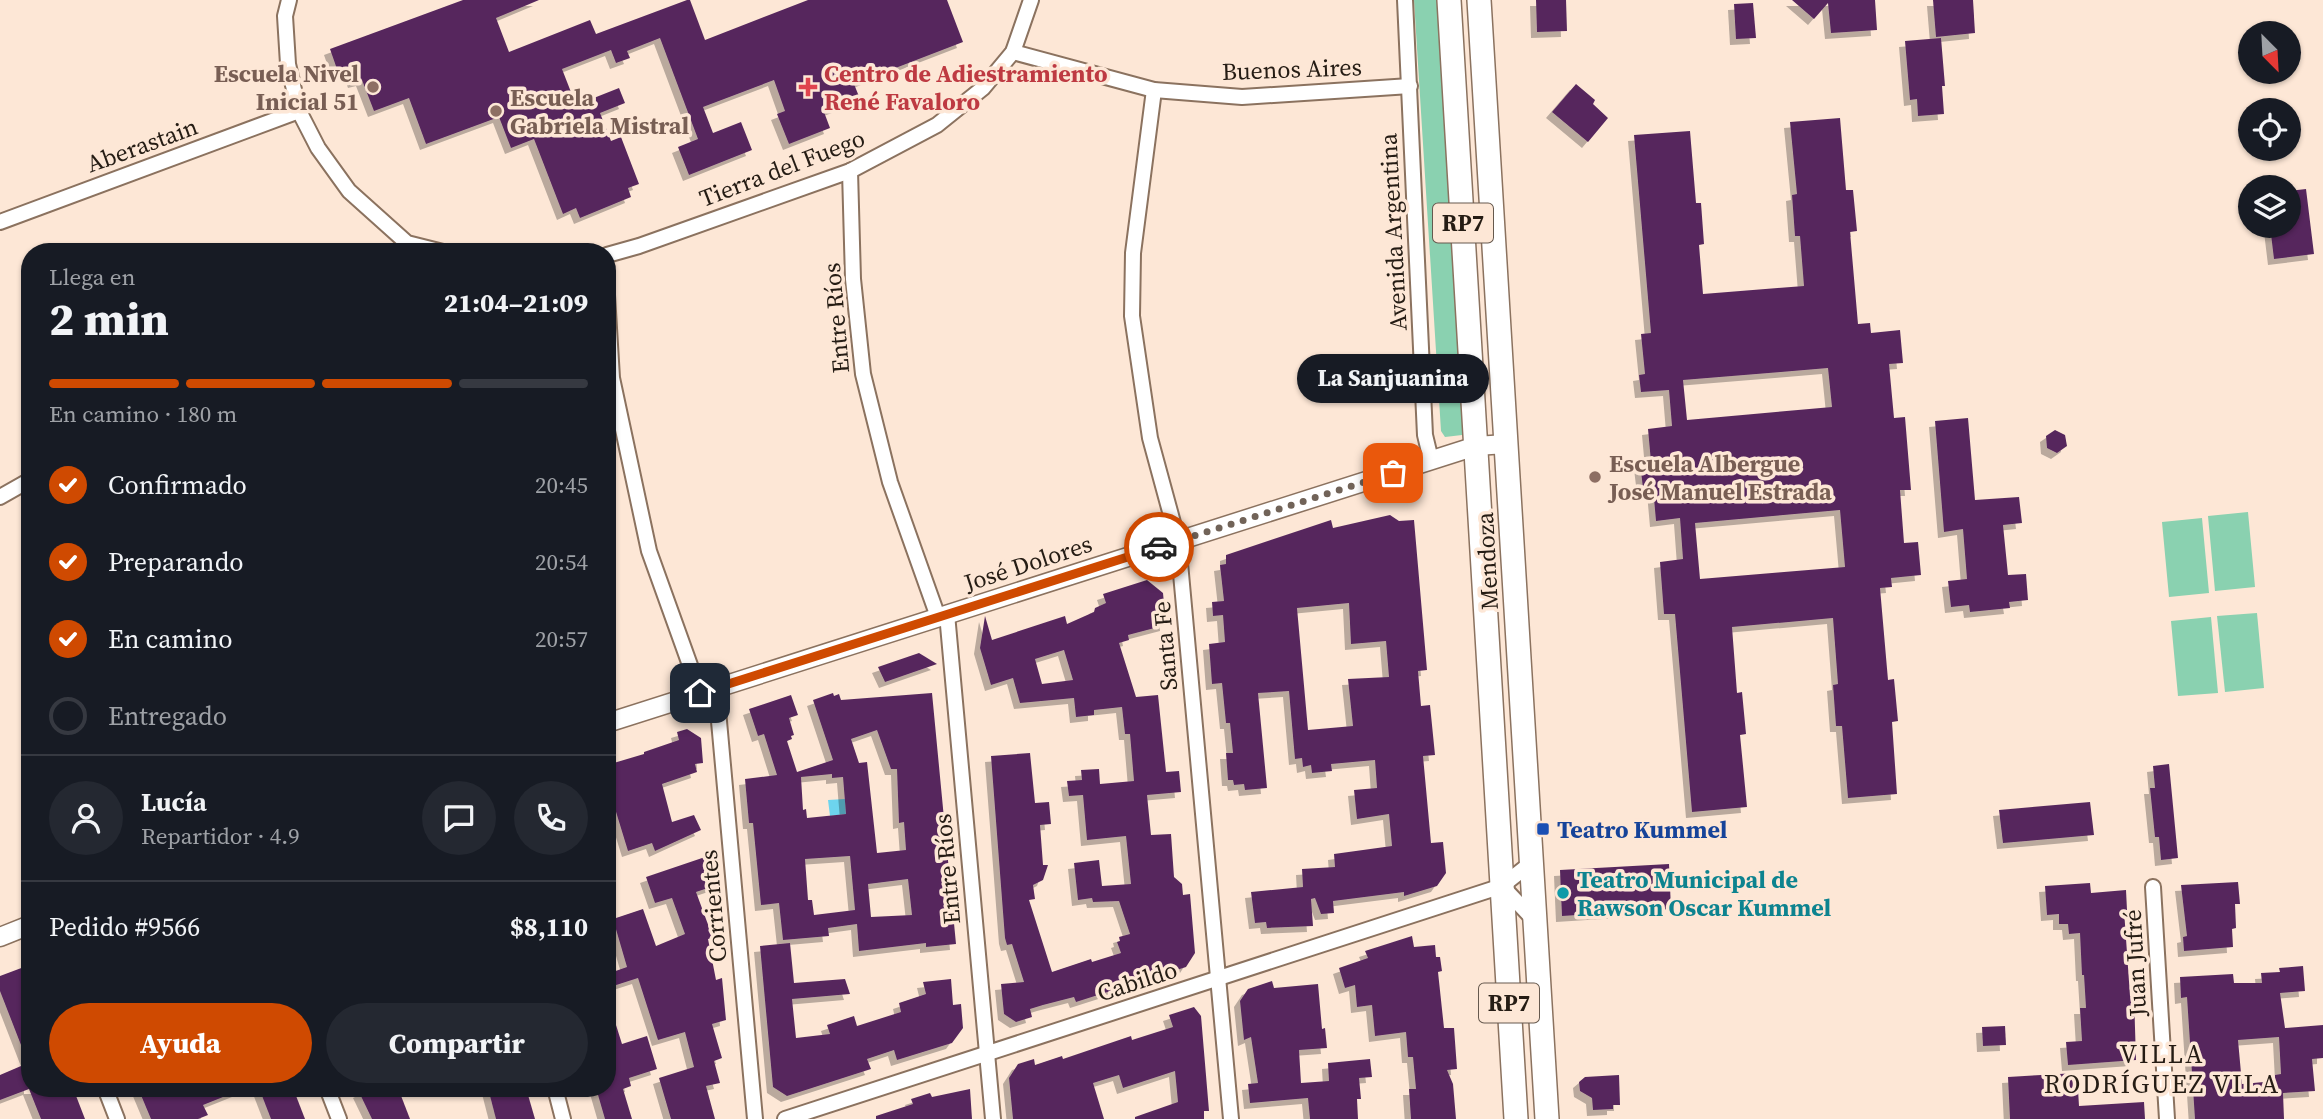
<!DOCTYPE html>
<html lang="es">
<head>
<meta charset="utf-8">
<style>
	body { margin:0; font-family:"Source Serif 4",serif; background:#242831; color:#f1f3f6; height:100vh; display:flex; flex-direction:column; font-size:26px; white-space:nowrap }
	* { box-sizing:border-box; margin:0 }
	p { font-size:23px; color:#9ea1a6 }
	.icon { flex:none; width:38px; height:38px; fill:none; stroke:currentColor; stroke-width:2; stroke-linecap:round; stroke-linejoin:round }
	.map { position:relative; flex:1; overflow:hidden }
	.side { position:absolute; left:21px; top:243px; width:595px; height:854px; display:flex; flex-direction:column; background:#171b24; border-radius:28px; box-shadow:0 2px 5px #0004 }
	.side>* { flex:none }
	.needle { width:46px; rotate:156deg }
	.buttons { position:absolute; left:2238px; top:21px; display:grid; gap:14px }
	.buttons a { display:grid; place-items:center; width:63px; height:63px; border-radius:50%; background:#171b24; box-shadow:0 2px 5px #0004; font-size:35px }
	.pin { position:absolute; display:grid; place-items:center; width:60px; height:60px; color:#fff; margin:-30px; border-radius:14px; box-shadow:0 4px 10px #0006 }
	.courier { position:absolute; display:grid; place-items:center; width:70px; height:70px; margin:-35px; border:5px solid #cf4a01; border-radius:50%; background:#fff; color:#222; box-shadow:0 2px 9px #0007 }
	.bubble { position:absolute; height:49px; border-radius:24px; background:#171b24; box-shadow:0 2px 5px #0004; font-size:23px; font-weight:800; line-height:49px; text-align:center }
	.summary em { font-style:normal; font-weight:800 }
	.summary div { display:flex; flex-direction:column-reverse }
	.summary { display:flex; align-items:center; justify-content:space-between; height:119px; padding:0 28px }
	h1 { font-size:46px; font-weight:800; line-height:52px }
	.bar { display:grid; grid-template-columns:repeat(4,1fr); gap:10px 7px; align-content:center; height:84px; padding:0 28px }
	.bar i { height:9px; border-radius:5px; background:#363941 }
	.bar .active { background:#cf4a01 }
	.bar p { grid-column:span 4 }
	.line { display:flex; align-items:center; gap:18px; padding:0 28px; border-top:2px solid #363941 }
	.line div { flex:1 }
	.round { display:grid; place-items:center; flex:none; width:74px; height:74px; border-radius:37px; background:#242831 }
	ol { padding:0 28px; list-style:none }
	li { display:flex; align-items:center; gap:21px; height:77px }
	li p { margin-inline-start:auto }
	li .icon { padding:7px; border-radius:50%; background:#cf4a01; color:#fff; stroke-width:4 }
	li:last-child { color:#9ea1a6 }
	li i { width:38px; height:38px; border:4px solid #363941; border-radius:50% }
	.cta { display:flex; gap:14px; margin-top:auto; padding:14px 28px }
	.cta a { flex:1; height:80px; border-radius:42px; background:#cf4a01; color:#fff; font-size:28px; font-weight:800; line-height:80px; text-align:center }
	.cta a+a { background:#242831; color:#f1f3f6 }
	.map>svg:first-child { display:block }
	.green { fill:#8ad1b0 }
	.water { fill:#6dd4ee }
	.building { fill:#56285d; fill-rule:evenodd; filter:url(#shadow) }
	.lines { fill:none; stroke-linecap:round; stroke-linejoin:round }
	.minor-casing { stroke:#8b725f; stroke-width:18 }
	.tertiary-casing { stroke:#8b725f; stroke-width:21 }
	.primary-casing { stroke:#8b725f; stroke-width:26 }
	.minor { stroke:#fff; stroke-width:14 }
	.tertiary { stroke:#fff; stroke-width:18 }
	.primary { stroke:#fff; stroke-width:23 }
	.done { stroke:#716358; stroke-width:7; stroke-dasharray:0 12.6 }
	.route { stroke:#cf4a01; stroke-width:9 }
	.education-dot { fill:#8d6e63; stroke:#fde7d6; stroke-width:2.5 }
	.health-dot { fill:#e0444e; stroke:#fde7d6; stroke-width:2.5 }
	.transit-dot { fill:#1a4fb4; stroke:#fde7d6; stroke-width:2.5 }
	.culture-dot { fill:#0f9aa8; stroke:#fde7d6; stroke-width:2.5 }
	.labels { text-anchor:middle; dominant-baseline:central; stroke-width:7; stroke-linejoin:round; paint-order:stroke }
	.shield { fill:#fde7d6; stroke:#66594e; stroke-width:2 }
	.shield-label { font-size:23px; font-weight:bold; fill:#251c14 }
	.street-label { font-size:24px; fill:#251c14; stroke:#fde7d6 }
	.education-label { font-size:24px; font-weight:bold; fill:#785e54; stroke:#fde7d6; text-anchor:start }
	.health-label { font-size:24px; font-weight:bold; fill:#be3a42; stroke:#fde7d6; text-anchor:start }
	.transit-label { font-size:24px; font-weight:bold; fill:#164399; stroke:#fde7d6; text-anchor:start }
	.culture-label { font-size:24px; font-weight:bold; fill:#0d838f; stroke:#fde7d6; text-anchor:start }
	.neighbourhood-label { font-size:26px; letter-spacing:2px; fill:#251c14; stroke:#fde7d6 }
</style>
</head>
<body>
<div class="map">
<svg width="2323" height="1119" viewBox="0 0 2323 1119">
	<defs>
		<filter id="shadow"><feDropShadow dx="-6" dy="6" stdDeviation="0" flood-color="#0004"/></filter>
	</defs>
	<rect width="100%" height="100%" fill="#fde7d6"/>
	<g class="green">
		<polygon points="1414,0 1437,0 1466,428 1462,435 1445,437 1441,431"/>
		<polygon points="2248,512 2255,587 2215,591 2208,516"/>
		<polygon points="2202,518 2209,593 2169,597 2162,522"/>
		<polygon points="2257,613 2264,688 2225,692 2217,616"/>
		<polygon points="2211,617 2218,693 2178,696 2171,621"/>
	</g>
	<polygon class="water" points="845,799 846,814 830,816 828,800"/>
	<g class="building">
		<polygon points="463,0 539,0 496,18 509,52 590,20 596,34 687,0 690,0 705,40 808,0 947,0 963,42 854,84 860,99 824,112 830,128 789,144 777,114 785,111 774,80 703,107 713,133 741,122 752,150 689,175 678,147 698,139 660,38 627,51 630,58 616,63 611,50 562,69 576,105 619,88 625,103 600,113 611,141 621,137 639,184 628,188 631,197 580,218 576,208 563,214 534,139 511,148 499,117 426,144 409,98 374,111 362,80 354,82 349,68 338,72 330,49"/>
		<polygon points="1536,0 1566,0 1567,31 1537,32"/>
		<polygon points="1792,0 1875,0 1877,30 1831,33 1828,3 1814,19"/>
		<polygon points="1933,0 1973,0 1975,33 1936,37"/>
		<polygon points="1753,3 1756,38 1736,39 1734,4"/>
		<polygon points="1941,38 1945,86 1942,86 1944,114 1918,116 1917,99 1910,100 1905,41"/>
		<polygon points="1576,84 1595,100 1593,104 1608,118 1588,142 1552,112"/>
		<path d="M 1840,118 L 1846,190 L 1853,190 L 1857,231 L 1850,232 L 1858,324 L 1870,323 L 1871,333 L 1900,330 L 1903,363 L 1889,364 L 1894,418 L 1905,417 L 1911,490 L 1900,490 L 1904,543 L 1918,542 L 1921,575 L 1891,578 L 1892,587 L 1880,588 L 1888,680 L 1894,679 L 1898,721 L 1892,722 L 1897,794 L 1848,798 L 1842,726 L 1836,726 L 1833,685 L 1838,684 L 1833,618 L 1732,627 L 1737,693 L 1742,692 L 1746,734 L 1740,735 L 1747,807 L 1692,812 L 1675,614 L 1664,614 L 1660,562 L 1683,559 L 1680,518 L 1656,521 L 1653,487 L 1643,488 L 1640,463 L 1651,462 L 1648,429 L 1672,426 L 1669,390 L 1641,392 L 1639,375 L 1645,374 L 1641,334 L 1651,333 L 1634,135 L 1690,131 L 1696,203 L 1701,203 L 1704,244 L 1699,245 L 1703,294 L 1804,286 L 1800,236 L 1795,236 L 1792,195 L 1797,194 L 1790,122 ZM 1828,368 L 1832,407 L 1687,420 L 1683,380 ZM 1840,510 L 1845,567 L 1700,579 L 1695,523 Z"/>
		<polygon points="2306,189 2314,254 2274,259 2270,226 2289,226 2289,191"/>
		<polygon points="1968,418 1975,500 2019,497 2022,523 2003,525 2008,575 2026,574 2028,600 2009,602 2010,608 1970,612 1969,605 1951,607 1948,581 1967,579 1963,529 1944,532 1935,421"/>
		<polygon points="2055,430 2065,435 2067,446 2057,453 2047,448 2046,436"/>
		<path d="M 1390,515 L 1399,521 L 1414,520 L 1427,670 L 1418,671 L 1421,706 L 1430,705 L 1435,755 L 1423,756 L 1431,843 L 1443,842 L 1446,873 L 1437,886 L 1404,896 L 1404,892 L 1333,901 L 1334,913 L 1321,914 L 1315,898 L 1311,899 L 1313,926 L 1267,928 L 1266,922 L 1255,923 L 1251,892 L 1303,887 L 1302,869 L 1335,867 L 1334,854 L 1392,846 L 1389,814 L 1357,819 L 1354,790 L 1377,788 L 1375,760 L 1331,764 L 1332,771 L 1312,773 L 1311,765 L 1303,767 L 1302,758 L 1295,759 L 1289,691 L 1258,693 L 1267,788 L 1245,790 L 1244,784 L 1234,785 L 1233,780 L 1228,780 L 1226,753 L 1233,753 L 1230,723 L 1226,723 L 1222,683 L 1212,684 L 1209,644 L 1225,642 L 1223,615 L 1213,616 L 1212,602 L 1224,601 L 1220,565 L 1226,564 L 1226,555 L 1331,520 L 1333,528 ZM 1349,603 L 1351,644 L 1386,641 L 1389,677 L 1348,679 L 1353,726 L 1308,730 L 1297,608 Z"/>
		<path d="M 1147,580 L 1163,593 L 1166,625 L 1128,635 L 1129,640 L 1119,643 L 1136,697 L 1158,695 L 1166,772 L 1179,771 L 1181,792 L 1147,795 L 1151,835 L 1171,834 L 1174,877 L 1182,884 L 1183,895 L 1190,894 L 1195,953 L 1186,967 L 1076,1002 L 1074,997 L 1043,1005 L 1030,1009 L 1032,1017 L 1016,1022 L 1004,1014 L 1001,984 L 1024,982 L 1012,944 L 1007,945 L 1005,938 L 991,756 L 1030,753 L 1035,803 L 1049,802 L 1051,824 L 1040,825 L 1043,865 L 1048,865 L 1043,880 L 1033,885 L 1035,899 L 1029,900 L 1052,972 L 1091,959 L 1092,962 L 1121,953 L 1117,942 L 1120,941 L 1119,937 L 1130,934 L 1119,901 L 1093,902 L 1092,898 L 1078,900 L 1074,863 L 1099,860 L 1102,886 L 1131,884 L 1126,836 L 1087,840 L 1083,795 L 1069,796 L 1067,781 L 1082,780 L 1081,770 L 1099,769 L 1100,784 L 1134,781 L 1130,734 L 1125,734 L 1122,707 L 1094,710 L 1094,715 L 1076,717 L 1074,698 L 1020,703 L 1013,678 L 991,685 L 980,648 L 985,616 L 992,640 L 1065,616 L 1067,624 L 1094,612 L 1095,608 L 1106,603 L 1103,594 ZM 1064,650 L 1073,680 L 1042,684 L 1035,659 Z"/>
		<polygon points="919,653 937,664 885,682 878,667"/>
		<path d="M 833,693 L 834,696 L 839,694 L 841,700 L 932,693 L 956,944 L 926,947 L 926,943 L 859,951 L 857,924 L 828,928 L 829,936 L 783,940 L 779,903 L 761,905 L 753,823 L 749,823 L 745,779 L 777,775 L 764,734 L 758,736 L 749,709 L 791,695 L 798,715 L 789,718 L 794,735 L 791,736 L 792,739 L 787,741 L 797,772 L 833,760 L 813,700 ZM 877,730 L 891,769 L 897,769 L 899,823 L 904,822 L 906,850 L 877,853 L 867,762 L 859,763 L 851,739 ZM 832,774 L 832,778 L 843,777 L 846,814 L 807,818 L 806,809 L 803,810 L 801,777 ZM 850,856 L 855,910 L 814,915 L 812,900 L 808,900 L 805,859 ZM 908,879 L 912,915 L 871,917 L 868,884 Z"/>
		<polygon points="687,729 701,738 703,763 695,764 697,772 662,784 672,822 694,815 701,830 655,851 652,843 628,851 613,802 607,804 607,765 644,754 644,752 679,740 677,732"/>
		<polygon points="2169,764 2178,858 2161,860 2159,837 2155,837 2150,788 2155,788 2153,766"/>
		<polygon points="2090,802 2094,835 2003,843 1999,810"/>
		<polygon points="711,855 714,886 696,892 713,938 708,939 716,980 722,978 726,1020 712,1024 722,1058 714,1061 720,1083 706,1086 715,1119 671,1119 659,1078 694,1067 685,1032 658,1040 638,978 607,988 607,974 627,967 613,919 643,909 656,946 685,934 672,898 655,903 646,877"/>
		<polygon points="1669,864 1671,909 1562,916 1560,870"/>
		<polygon points="2238,882 2240,904 2235,904 2236,928 2232,929 2233,947 2184,951 2183,937 2187,936 2181,885"/>
		<polygon points="2090,883 2091,893 2126,890 2127,910 2124,910 2130,996 2134,996 2136,1060 2068,1065 2066,1042 2082,1041 2080,1008 2086,1008 2084,975 2082,975 2080,933 2069,934 2068,924 2059,924 2059,914 2047,915 2045,886"/>
		<polygon points="1412,936 1414,947 1435,945 1436,957 1440,957 1442,971 1438,972 1444,1028 1454,1028 1457,1069 1447,1070 1453,1084 1456,1119 1411,1119 1409,1089 1416,1089 1413,1057 1408,1057 1406,1032 1375,1036 1372,1005 1357,1007 1355,985 1345,988 1339,968 1368,958 1365,951"/>
		<polygon points="790,943 794,983 845,979 850,994 792,999 796,1038 830,1034 827,1025 854,1016 857,1026 901,1012 899,1003 926,994 923,982 951,979 953,1005 961,1004 963,1028 952,1043 897,1060 894,1050 867,1059 871,1069 787,1096 773,1087 760,946"/>
		<path d="M 2303,966 L 2305,991 L 2280,993 L 2285,1028 L 2323,1025 L 2323,1058 L 2312,1059 L 2315,1091 L 2283,1093 L 2284,1119 L 2195,1119 L 2187,997 L 2181,998 L 2180,977 L 2233,974 L 2234,983 L 2262,983 L 2261,973 L 2280,972 L 2279,968 ZM 2279,1037 L 2281,1074 L 2275,1075 L 2275,1081 L 2242,1084 L 2238,1040 Z"/>
		<polygon points="24,967 30,981 30,1088 73,1088 85,1119 41,1119 29,1089 0,1100 0,1075 28,1063 0,991 0,976"/>
		<polygon points="1272,981 1274,988 1318,984 1322,1029 1325,1028 1327,1048 1299,1050 1301,1083 1329,1081 1328,1063 1370,1059 1372,1077 1359,1078 1361,1099 1357,1099 1358,1119 1310,1119 1308,1098 1250,1103 1248,1084 1258,1083 1251,1037 1244,1040 1240,1001 1248,989"/>
		<polygon points="607,1006 610,1006 622,1044 647,1036 657,1069 629,1078 631,1086 623,1089 632,1119 605,1119 596,1088 607,1088"/>
		<polygon points="1194,1007 1201,1016 1209,1111 1204,1111 1204,1119 1135,1119 1135,1117 1178,1102 1175,1071 1123,1088 1119,1075 1093,1083 1104,1119 1013,1119 1009,1078 1018,1064 1034,1059 1035,1065 1062,1056 1063,1059 1131,1036 1132,1040 1173,1027 1169,1015"/>
		<polygon points="2005,1026 2006,1045 1983,1046 1982,1027"/>
		<polygon points="2077,1073 2079,1106 2144,1102 2145,1119 2010,1119 2008,1077"/>
		<polygon points="1619,1075 1620,1105 1613,1105 1613,1109 1593,1110 1592,1098 1580,1091 1579,1082 1585,1077"/>
		<polygon points="138,1088 243,1088 243,1089 203,1105 208,1115 198,1119 151,1119"/>
		<polygon points="259,1088 293,1088 305,1119 271,1119"/>
		<polygon points="367,1088 398,1088 410,1119 372,1119 359,1092"/>
		<polygon points="488,1088 526,1088 535,1119 496,1119"/>
		<polygon points="970,1089 972,1119 876,1119 876,1116 913,1104 911,1099 930,1093 932,1097"/>
	</g>
	<g class="lines">
		<g class="minor-casing">
			<g id="minor">
				<polyline points="289,0 285,16 288,64 299,111 318,148 349,191 407,243 443,252"/>
				<polyline points="1405,0 1425,435 1431,460"/>
				<polyline points="1013,52 1154,90 1242,97 1410,86"/>
				<polyline points="1154,90 1133,253 1132,316 1150,438 1178,541 1231,1119"/>
				<polyline points="850,171 853,279 863,374 890,482 938,617"/>
				<polyline points="0,222 299,111"/>
				<polyline points="607,255 639,246 850,171 937,125 983,88 1013,52 1031,0"/>
				<polyline points="607,295 612,378 649,551 700,693"/>
				<polyline points="0,497 30,480"/>
				<polyline points="947,614 993,1119"/>
				<polyline points="716,688 755,1119"/>
				<polyline points="1502,886 1535,921"/>
				<polyline points="2153,887 2167,1119"/>
				<polyline points="105,1088 117,1119"/>
				<polyline points="327,1088 339,1119"/>
				<polyline points="555,1088 563,1119"/>
				<polyline points="785,1119 1502,886 1531,863"/>
			</g>
		</g>
		<g class="tertiary-casing">
			<g id="tertiary">
				<polyline points="607,723 1476,446 1506,444"/>
				<polyline points="0,937 30,925"/>
			</g>
		</g>
		<g class="primary-casing">
			<g id="primary">
				<polyline points="1449,0 1516,1119"/>
				<polyline points="1479,0 1547,1119"/>
			</g>
		</g>
		<use href="#minor" class="minor"/>
		<use href="#tertiary" class="tertiary"/>
		<use href="#primary" class="primary"/>
	</g>
	<g class="lines">
		<polyline class="done" points="1159,547 1393,473"/>
		<polyline class="route" points="700,693 1159,547"/>
	</g>
	<g class="education-dot">
		<circle cx="373" cy="87" r="7"/>
		<circle cx="496" cy="111" r="7"/>
		<circle cx="1595" cy="477" r="7"/>
	</g>
	<path class="health-dot" d="M804.5 76.5h7v7h7v7h-7v7h-7v-7h-7v-7h7z"/>
	<rect class="transit-dot" x="1536" y="822" width="14" height="14" rx="3.5"/>
	<circle class="culture-dot" cx="1563" cy="893" r="7"/>
	<g class="labels">
		<g class="shield">
			<rect x="1433" y="203.5" width="60" height="39" rx="5"/>
			<rect x="1479" y="983.5" width="60" height="39" rx="5"/>
		</g>
		<g class="shield-label">
			<text x="1463" y="223">RP7</text>
			<text x="1509" y="1003">RP7</text>
		</g>
		<g class="street-label">
			<text transform="translate(1292 69) rotate(-2)">Buenos Aires</text>
			<text transform="translate(142 145) rotate(-20)">Aberastain</text>
			<text transform="translate(782 168) rotate(-21)">Tierra del Fuego</text>
			<text transform="translate(1393 232) rotate(-93)">Avenida Argentina</text>
			<text transform="translate(836 318) rotate(-95)">Entre Ríos</text>
			<text transform="translate(1487 561) rotate(-93)">Mendoza</text>
			<text transform="translate(1028 563) rotate(-18)">José Dolores</text>
			<text transform="translate(1165 646) rotate(-95)">Santa Fe</text>
			<text transform="translate(947 869) rotate(-95)">Entre Ríos</text>
			<text transform="translate(713 906) rotate(-95)">Corrientes</text>
			<text transform="translate(2135 963) rotate(-93)">Juan Jufré</text>
			<text transform="translate(1137 981) rotate(-18)">Cabildo</text>
		</g>
		<g class="education-label">
			<text x="359" y="73" text-anchor="end">Escuela Nivel<tspan x="359" dy="28">Inicial 51</tspan></text>
			<text x="510" y="97">Escuela<tspan x="510" dy="28">Gabriela Mistral</tspan></text>
			<text x="1609" y="463">Escuela Albergue<tspan x="1609" dy="28">José Manuel Estrada</tspan></text>
		</g>
		<g class="health-label">
			<text x="824" y="73">Centro de Adiestramiento<tspan x="824" dy="28">René Favaloro</tspan></text>
		</g>
		<g class="transit-label">
			<text x="1557" y="829">Teatro Kummel</text>
		</g>
		<g class="culture-label">
			<text x="1577" y="879">Teatro Municipal de<tspan x="1577" dy="28">Rawson Oscar Kummel</tspan></text>
		</g>
		<g class="neighbourhood-label">
			<text x="2162" y="1054">VILLA<tspan x="2162" dy="30">RODRÍGUEZ VILA</tspan></text>
		</g>
	</g>
</svg>
<div class="buttons">
<a><svg class="needle" viewBox="-14 -14 28 28"><path d="M0-13l5 13h-10z" fill="#e53935"/><path d="M0 13l5-13h-10z" fill="#9ea1a6"/></svg></a>
<a><svg class="icon" aria-label="locate" viewBox="0 0 24 24"><circle cx="12" cy="12" r="6"/><path d="M12 2v4M12 18v4M2 12h4M18 12h4"/></svg></a>
<a><svg class="icon" aria-label="layers" viewBox="0 0 24 24"><path d="M12 4l9 5-9 5-9-5zM3 14l9 5 9-5"/></svg></a>
</div>
<div class="pin" style="left:1393px;top:473px;background:#ea580c"><svg class="icon" aria-label="bag" viewBox="0 0 24 24"><path d="M5 8h14l-1 12H6zM9 8a3 3 0 0 1 6 0"/></svg></div>
<div class="pin" style="left:700px;top:693px;background:#1f2937"><svg class="icon" aria-label="home" viewBox="0 0 24 24"><path d="M3 11l9-7 9 7M6 9v11h12V9"/></svg></div>
<div class="courier" style="left:1159px;top:547px"><svg class="icon" aria-label="car" viewBox="0 0 24 24"><path d="M5 17H2v-5l4-1 3-4h7l3 4 3 1v5h-3M9 17h6M6 11h13"/><circle cx="7" cy="17" r="2"/><circle cx="17" cy="17" r="2"/></svg></div>
<div class="bubble" style="left:1297px;top:354px;width:192px">La Sanjuanina</div>
<section class="side">
<div class="summary"><div><h1>2 min</h1><p>Llega en</p></div><em>21:04–21:09</em></div>
<div class="bar"><i class="active"></i><i class="active"></i><i class="active"></i><i></i><p>En camino · 180 m</p></div>
<ol>
<li><svg class="icon" aria-label="check" viewBox="0 0 24 24"><path d="M5 12l5 5 9-10"/></svg>Confirmado<p>20:45</p></li>
<li><svg class="icon" aria-label="check" viewBox="0 0 24 24"><path d="M5 12l5 5 9-10"/></svg>Preparando<p>20:54</p></li>
<li><svg class="icon" aria-label="check" viewBox="0 0 24 24"><path d="M5 12l5 5 9-10"/></svg>En camino<p>20:57</p></li>
<li><i></i>Entregado</li>
</ol>
<div class="line" style="height:126px"><a class="round"><svg class="icon" aria-label="person" viewBox="0 0 24 24"><circle cx="12" cy="8" r="4"/><path d="M4 21q1-7 8-7t8 7"/></svg></a><div><b>Lucía</b><p>Repartidor · 4.9</p></div><a class="round"><svg class="icon" aria-label="chat" viewBox="0 0 24 24"><path d="M4 5h16v11H9l-5 4z"/></svg></a><a class="round"><svg class="icon" aria-label="phone" viewBox="0 0 24 24"><path d="M5 4h4l2 5-3 2q2 4 5 5l2-3 5 2v4C11 20 4 13 5 4z"/></svg></a></div>
<div class="line" style="height:91px"><div>Pedido #9566</div><b>$8,110</b></div>
<div class="cta"><a>Ayuda</a><a>Compartir</a></div>
</section>
</div>
</body>
</html>
